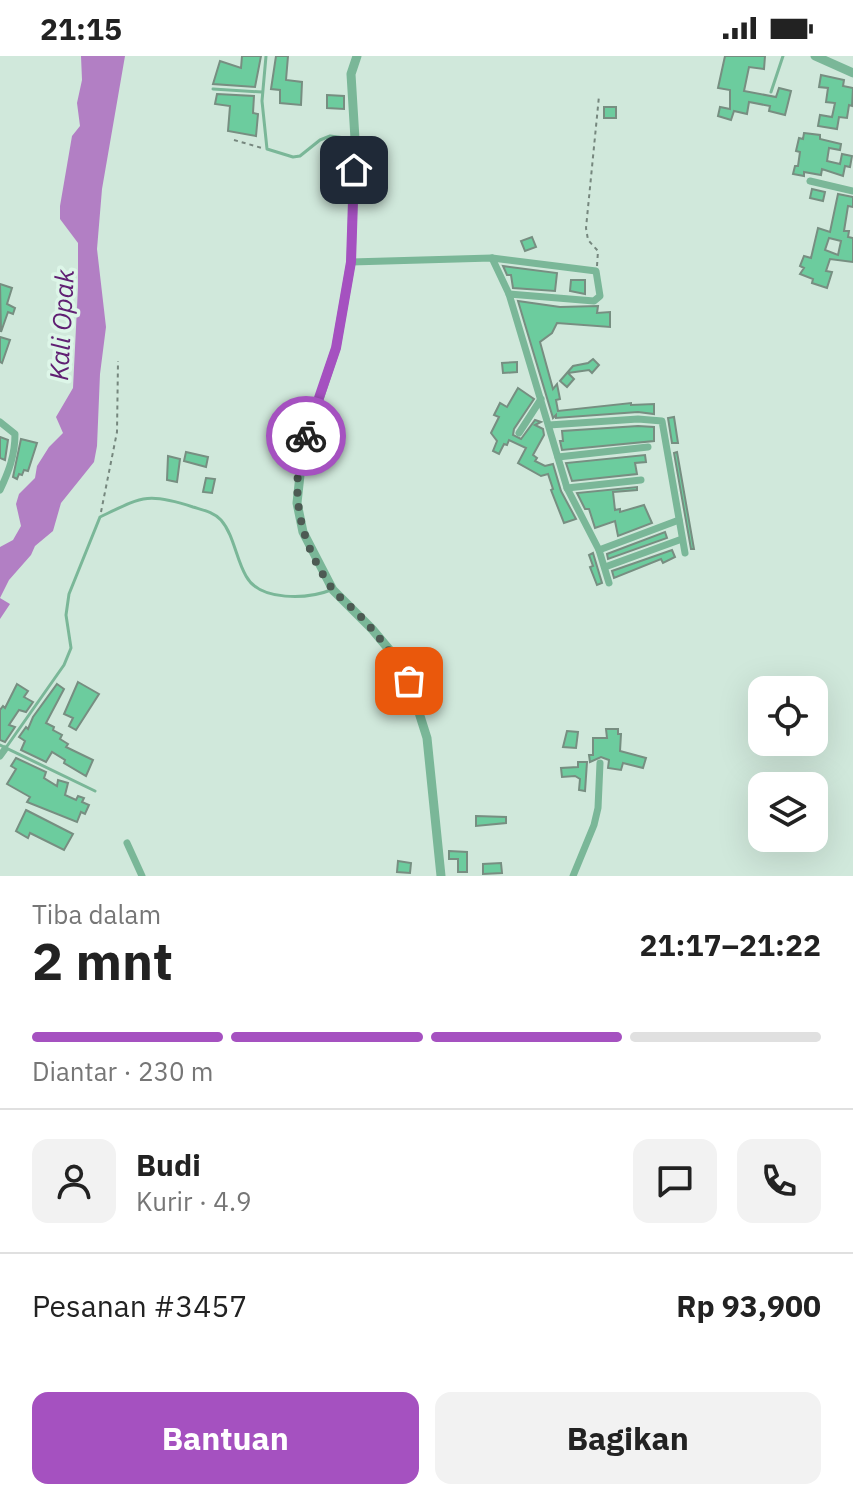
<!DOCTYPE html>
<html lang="id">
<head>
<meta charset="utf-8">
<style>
	body { margin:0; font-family:"IBM Plex Sans",sans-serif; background:#f2f2f2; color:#222; height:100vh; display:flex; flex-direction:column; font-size:30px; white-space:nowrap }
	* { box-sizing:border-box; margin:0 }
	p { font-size:26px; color:#767676 }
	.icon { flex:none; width:44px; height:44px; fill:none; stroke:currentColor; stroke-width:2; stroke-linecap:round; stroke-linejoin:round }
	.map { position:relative; height:820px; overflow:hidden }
	.panel { display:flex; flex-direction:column; background:#fff; flex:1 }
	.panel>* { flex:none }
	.tools { position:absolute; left:748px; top:620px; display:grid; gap:16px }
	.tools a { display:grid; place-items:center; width:80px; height:80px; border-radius:16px; background:#fff; box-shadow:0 8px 32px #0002; font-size:40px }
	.pin { position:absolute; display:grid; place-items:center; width:68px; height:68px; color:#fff; margin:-34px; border-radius:16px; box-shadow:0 4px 12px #0006 }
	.courier { position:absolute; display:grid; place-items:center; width:80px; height:80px; margin:-40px; border:6px solid #a551c0; border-radius:50%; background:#fff; color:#222; box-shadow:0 2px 10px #0007 }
	.head em { font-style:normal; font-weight:800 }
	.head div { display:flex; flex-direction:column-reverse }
	.head { display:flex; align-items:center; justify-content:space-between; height:136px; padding:0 32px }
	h1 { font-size:52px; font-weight:800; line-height:60px }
	.bar { display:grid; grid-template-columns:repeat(4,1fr); gap:12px 8px; align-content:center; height:96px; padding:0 32px }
	.bar i { height:10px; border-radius:6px; background:#e0e0e0 }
	.bar .active { background:#a551c0 }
	.bar p { grid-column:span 4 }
	.line { display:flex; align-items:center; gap:20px; padding:0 32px; border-top:2px solid #e0e0e0 }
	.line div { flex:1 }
	.round { display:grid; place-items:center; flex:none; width:84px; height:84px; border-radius:16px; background:#f2f2f2 }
	.button { display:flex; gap:16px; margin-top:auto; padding:16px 32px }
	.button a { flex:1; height:92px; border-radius:16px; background:#a551c0; color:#fff; font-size:32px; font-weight:800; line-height:92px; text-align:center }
	.button a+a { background:#f2f2f2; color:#222 }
	.status { display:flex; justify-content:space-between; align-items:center; height:56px; padding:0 40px; background:#fff; direction:ltr }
	.status svg { height:22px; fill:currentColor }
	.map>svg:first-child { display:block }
	.water { fill:#b27fc4 }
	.building { fill:#6ccc9e; stroke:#778e81; stroke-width:2; fill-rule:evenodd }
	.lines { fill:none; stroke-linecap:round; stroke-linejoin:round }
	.path { stroke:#76877e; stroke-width:2; stroke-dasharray:4 4; stroke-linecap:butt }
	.service { stroke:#7ab798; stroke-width:3 }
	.minor { stroke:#7ab798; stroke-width:7 }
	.tertiary { stroke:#7ab798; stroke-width:9 }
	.done { stroke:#4d5a53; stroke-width:8; stroke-dasharray:0 14.4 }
	.route { stroke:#a551c0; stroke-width:10 }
	.labels { text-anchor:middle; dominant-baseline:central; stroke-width:7; stroke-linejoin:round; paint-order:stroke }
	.water-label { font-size:26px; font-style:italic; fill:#602073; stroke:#ddf6e8 }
</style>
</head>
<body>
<div class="status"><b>21:15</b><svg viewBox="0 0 49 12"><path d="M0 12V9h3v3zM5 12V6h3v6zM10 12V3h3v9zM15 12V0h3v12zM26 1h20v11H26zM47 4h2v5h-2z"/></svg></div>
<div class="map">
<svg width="853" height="820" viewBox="0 0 853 820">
	<rect width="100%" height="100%" fill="#d0e8db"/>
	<polygon class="water" points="81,0 125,0 102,133 97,193 106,271 100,318 97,390 94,406 61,447 53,475 35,490 31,499 9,524 0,542 10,548 0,563 0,491 13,484 21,470 16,448 19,438 35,422 37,410 49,391 63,377 56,361 73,332 78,231 78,187 60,163 60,150 72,80 80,70 77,47 82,24"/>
	<g class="building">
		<polygon points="242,0 261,0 255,31 213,28 220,5 241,12"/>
		<polygon points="276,0 288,0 286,24 302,26 301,49 280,47 280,34 271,33"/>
		<polygon points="725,0 765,0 764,13 749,11 744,35 776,41 779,32 791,35 785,59 769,55 770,50 749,46 747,58 734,55 731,64 718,60 720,51 730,53 730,34 718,32"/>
		<polygon points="821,19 844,24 843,30 853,32 852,50 849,49 847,62 839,61 837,73 818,70 820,59 832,61 835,47 826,46 828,32 819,31"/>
		<polygon points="217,38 254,40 253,57 258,58 256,80 228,75 230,50 215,48"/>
		<polygon points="327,39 344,40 344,53 327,52"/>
		<rect x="604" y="51" width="12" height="11"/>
		<polygon points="804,77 820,79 820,83 841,88 840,94 829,92 827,105 840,108 842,98 852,100 850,111 845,110 843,120 822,113 821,119 804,116 804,120 793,118 795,110 798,110 800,96 796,95 799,82 803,83"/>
		<polygon points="812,133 825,136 823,145 810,142"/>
		<path d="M 838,138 L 853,141 L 853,151 L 848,150 L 844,175 L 849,175 L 848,181 L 853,182 L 853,206 L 830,203 L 826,215 L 832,216 L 827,232 L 812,227 L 813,223 L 800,218 L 804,212 L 800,210 L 804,200 L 811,202 L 818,172 L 830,176 ZM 829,182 L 841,185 L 838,199 L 825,194 Z"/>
		<polygon points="532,181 536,191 525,195 521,185"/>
		<polygon points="503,210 557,217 555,235 513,232 511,219 507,219"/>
		<polygon points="571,224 585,224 585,238 570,235"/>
		<polygon points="0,228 12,232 7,248 15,252 13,258 8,256 1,276"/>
		<polygon points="518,245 560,251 598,250 597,257 610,256 610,271 557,267 552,277 540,286 553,333 557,328 560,343 556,344 558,355 631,347 631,349 654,348 654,358 638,356 556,362 556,359 553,362"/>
		<polygon points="0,281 10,284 2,307 0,306"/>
		<polygon points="593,303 599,309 592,317 589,314 568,317 574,323 567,331 560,325 573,310 588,307"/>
		<polygon points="517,306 517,316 503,317 502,307"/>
		<polygon points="518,332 534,343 514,373 513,379 521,383 535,364 541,366 535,369 543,373 544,379 533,399 537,402 535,405 545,410 553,408 561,435 576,463 564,467 551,434 553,433 548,418 541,420 518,407 526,392 509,384 507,389 504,388 499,398 493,395 497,385 491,377 499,361 494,359 500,347 507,351"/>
		<polygon points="674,361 678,387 672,387 668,362"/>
		<polygon points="638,370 654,371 654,385 562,394 560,385 563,385 562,375"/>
		<polygon points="0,381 8,384 5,404 0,402"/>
		<polygon points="21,383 37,387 28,415 24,414 22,419 19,418 17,423 13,421"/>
		<polygon points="186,396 208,401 206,411 184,405"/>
		<polygon points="677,396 694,493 691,493 674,397"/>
		<polygon points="645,399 646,406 635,407 637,418 572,425 566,407"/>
		<polygon points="168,400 180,403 177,426 167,424"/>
		<polygon points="206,422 215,423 212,437 203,436"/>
		<polygon points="637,431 637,434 613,436 615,454 620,453 620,456 644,449 652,467 618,480 615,465 595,472 589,453 585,453 577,437"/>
		<polygon points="665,476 667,482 608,503 607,498"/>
		<polygon points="672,494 675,501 663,507 661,503 614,522 612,515"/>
		<polygon points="593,497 602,527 597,529 590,511 593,510 589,499"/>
		<polygon points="78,626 99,638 76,674 69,670 73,662 64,658"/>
		<polygon points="17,628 28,635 24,641 33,646 26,656 19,654 9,669 15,671 5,686 0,684 0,654 3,650 5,652"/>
		<polygon points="57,628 64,633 46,667 54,671 53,674 62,679 60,683 68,688 66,691 93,704 86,720 64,707 65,704 52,696 46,706 21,694 25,685 19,681 26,671 28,673 33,661"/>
		<polygon points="606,673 618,673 618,678 621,678 620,695 646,702 643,712 623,707 621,714 608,712 609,704 601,701 590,706 589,699 593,699 593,682 607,682"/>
		<polygon points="567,675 578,676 576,692 563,691"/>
		<polygon points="16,702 46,716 44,722 57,730 58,724 68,727 65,739 76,744 78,740 84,742 82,746 89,749 85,758 81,756 77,766 27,746 30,741 7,728 16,713 11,710"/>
		<polygon points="578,706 587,706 585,735 579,734 580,723 575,720 562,721 561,712 578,711"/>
		<polygon points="26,754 73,778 64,794 30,777 28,782 16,775"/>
		<polygon points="476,760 506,761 506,767 476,770"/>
		<polygon points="449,795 467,796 467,816 458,816 458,803 449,803"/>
		<polygon points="398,805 411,807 410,817 397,816"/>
		<polygon points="501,807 502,817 483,818 483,808"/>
	</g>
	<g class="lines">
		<g class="path">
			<polyline points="234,84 262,92"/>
			<polyline points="597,210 598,195 588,184 586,172 599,40"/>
			<polyline points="101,456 117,376 118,305"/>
		</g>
		<g class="service">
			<polyline points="266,0 262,45 267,93 293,101 300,100 320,84 330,80 353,83"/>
			<polyline points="213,33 262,36"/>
			<polyline points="771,36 783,0"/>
			<polyline points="0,689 95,735"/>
			<path d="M 5,693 L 64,609 L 71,592 L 66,559 L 69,538 L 100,461 C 142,441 147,436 193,451 C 203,454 214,456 221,464 C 234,479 236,503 246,520 C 260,546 308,543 331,534"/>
		</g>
		<g class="minor">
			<polyline points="810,125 853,135"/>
			<polyline points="492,202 509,238 567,432 599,494 609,527"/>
			<polyline points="351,206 492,202 596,215 600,240 594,245 509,238"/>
			<path d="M 0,366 L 15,378 C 15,399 9,415 0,434"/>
			<polyline points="549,369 638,363 662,365 685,497"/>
			<polyline points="519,377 541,343"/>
			<polyline points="558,401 648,391"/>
			<polyline points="567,432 641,424"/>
			<polyline points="599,494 679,464"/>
			<polyline points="605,511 682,483"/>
			<polyline points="0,700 5,693"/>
			<polyline points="127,787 142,820"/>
			<polyline points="573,820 594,769 598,752 600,707"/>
		</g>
		<g class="tertiary">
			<polyline points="357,0 351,18 355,83 351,206 336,292 303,391 297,447 303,476 333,534 372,573 392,597 409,625 427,682 441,820"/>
			<polyline points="815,0 853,17"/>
		</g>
	</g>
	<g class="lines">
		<path class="done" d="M 306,380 C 288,433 299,485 331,531 C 339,542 352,551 361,561 C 380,581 395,602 409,625"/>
		<polyline class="route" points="306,380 336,292 351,206 354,114"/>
	</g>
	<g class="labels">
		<g class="water-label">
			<text transform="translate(61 269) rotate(-87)">Kali Opak</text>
		</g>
	</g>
</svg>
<div class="tools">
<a><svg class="icon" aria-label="locate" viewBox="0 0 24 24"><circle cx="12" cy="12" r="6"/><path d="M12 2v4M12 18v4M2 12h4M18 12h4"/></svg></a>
<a><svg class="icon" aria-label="layers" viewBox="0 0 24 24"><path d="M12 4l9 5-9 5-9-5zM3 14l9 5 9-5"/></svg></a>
</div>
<div class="pin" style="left:409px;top:625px;background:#ea580c"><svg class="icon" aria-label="bag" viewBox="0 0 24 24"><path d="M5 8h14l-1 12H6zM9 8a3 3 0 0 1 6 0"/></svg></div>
<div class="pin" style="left:354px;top:114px;background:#1f2937"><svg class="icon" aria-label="home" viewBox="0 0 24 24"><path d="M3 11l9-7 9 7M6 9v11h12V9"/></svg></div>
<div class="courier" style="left:306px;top:380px"><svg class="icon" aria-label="bike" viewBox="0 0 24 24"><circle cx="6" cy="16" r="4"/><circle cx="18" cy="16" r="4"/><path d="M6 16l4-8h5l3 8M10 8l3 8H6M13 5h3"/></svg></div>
</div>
<section class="panel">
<div class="head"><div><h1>2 mnt</h1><p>Tiba dalam</p></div><em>21:17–21:22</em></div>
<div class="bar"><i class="active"></i><i class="active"></i><i class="active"></i><i></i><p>Diantar · 230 m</p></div>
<div class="line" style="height:144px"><a class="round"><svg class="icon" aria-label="person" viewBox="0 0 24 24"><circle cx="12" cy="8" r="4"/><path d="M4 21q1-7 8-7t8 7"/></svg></a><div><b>Budi</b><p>Kurir · 4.9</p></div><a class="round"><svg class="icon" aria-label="chat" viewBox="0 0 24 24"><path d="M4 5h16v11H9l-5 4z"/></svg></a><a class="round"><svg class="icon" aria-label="phone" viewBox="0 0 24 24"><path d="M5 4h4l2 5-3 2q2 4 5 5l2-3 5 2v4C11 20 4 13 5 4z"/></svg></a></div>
<div class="line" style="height:104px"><div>Pesanan #3457</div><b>Rp 93,900</b></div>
<div class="button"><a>Bantuan</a><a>Bagikan</a></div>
</section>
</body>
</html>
